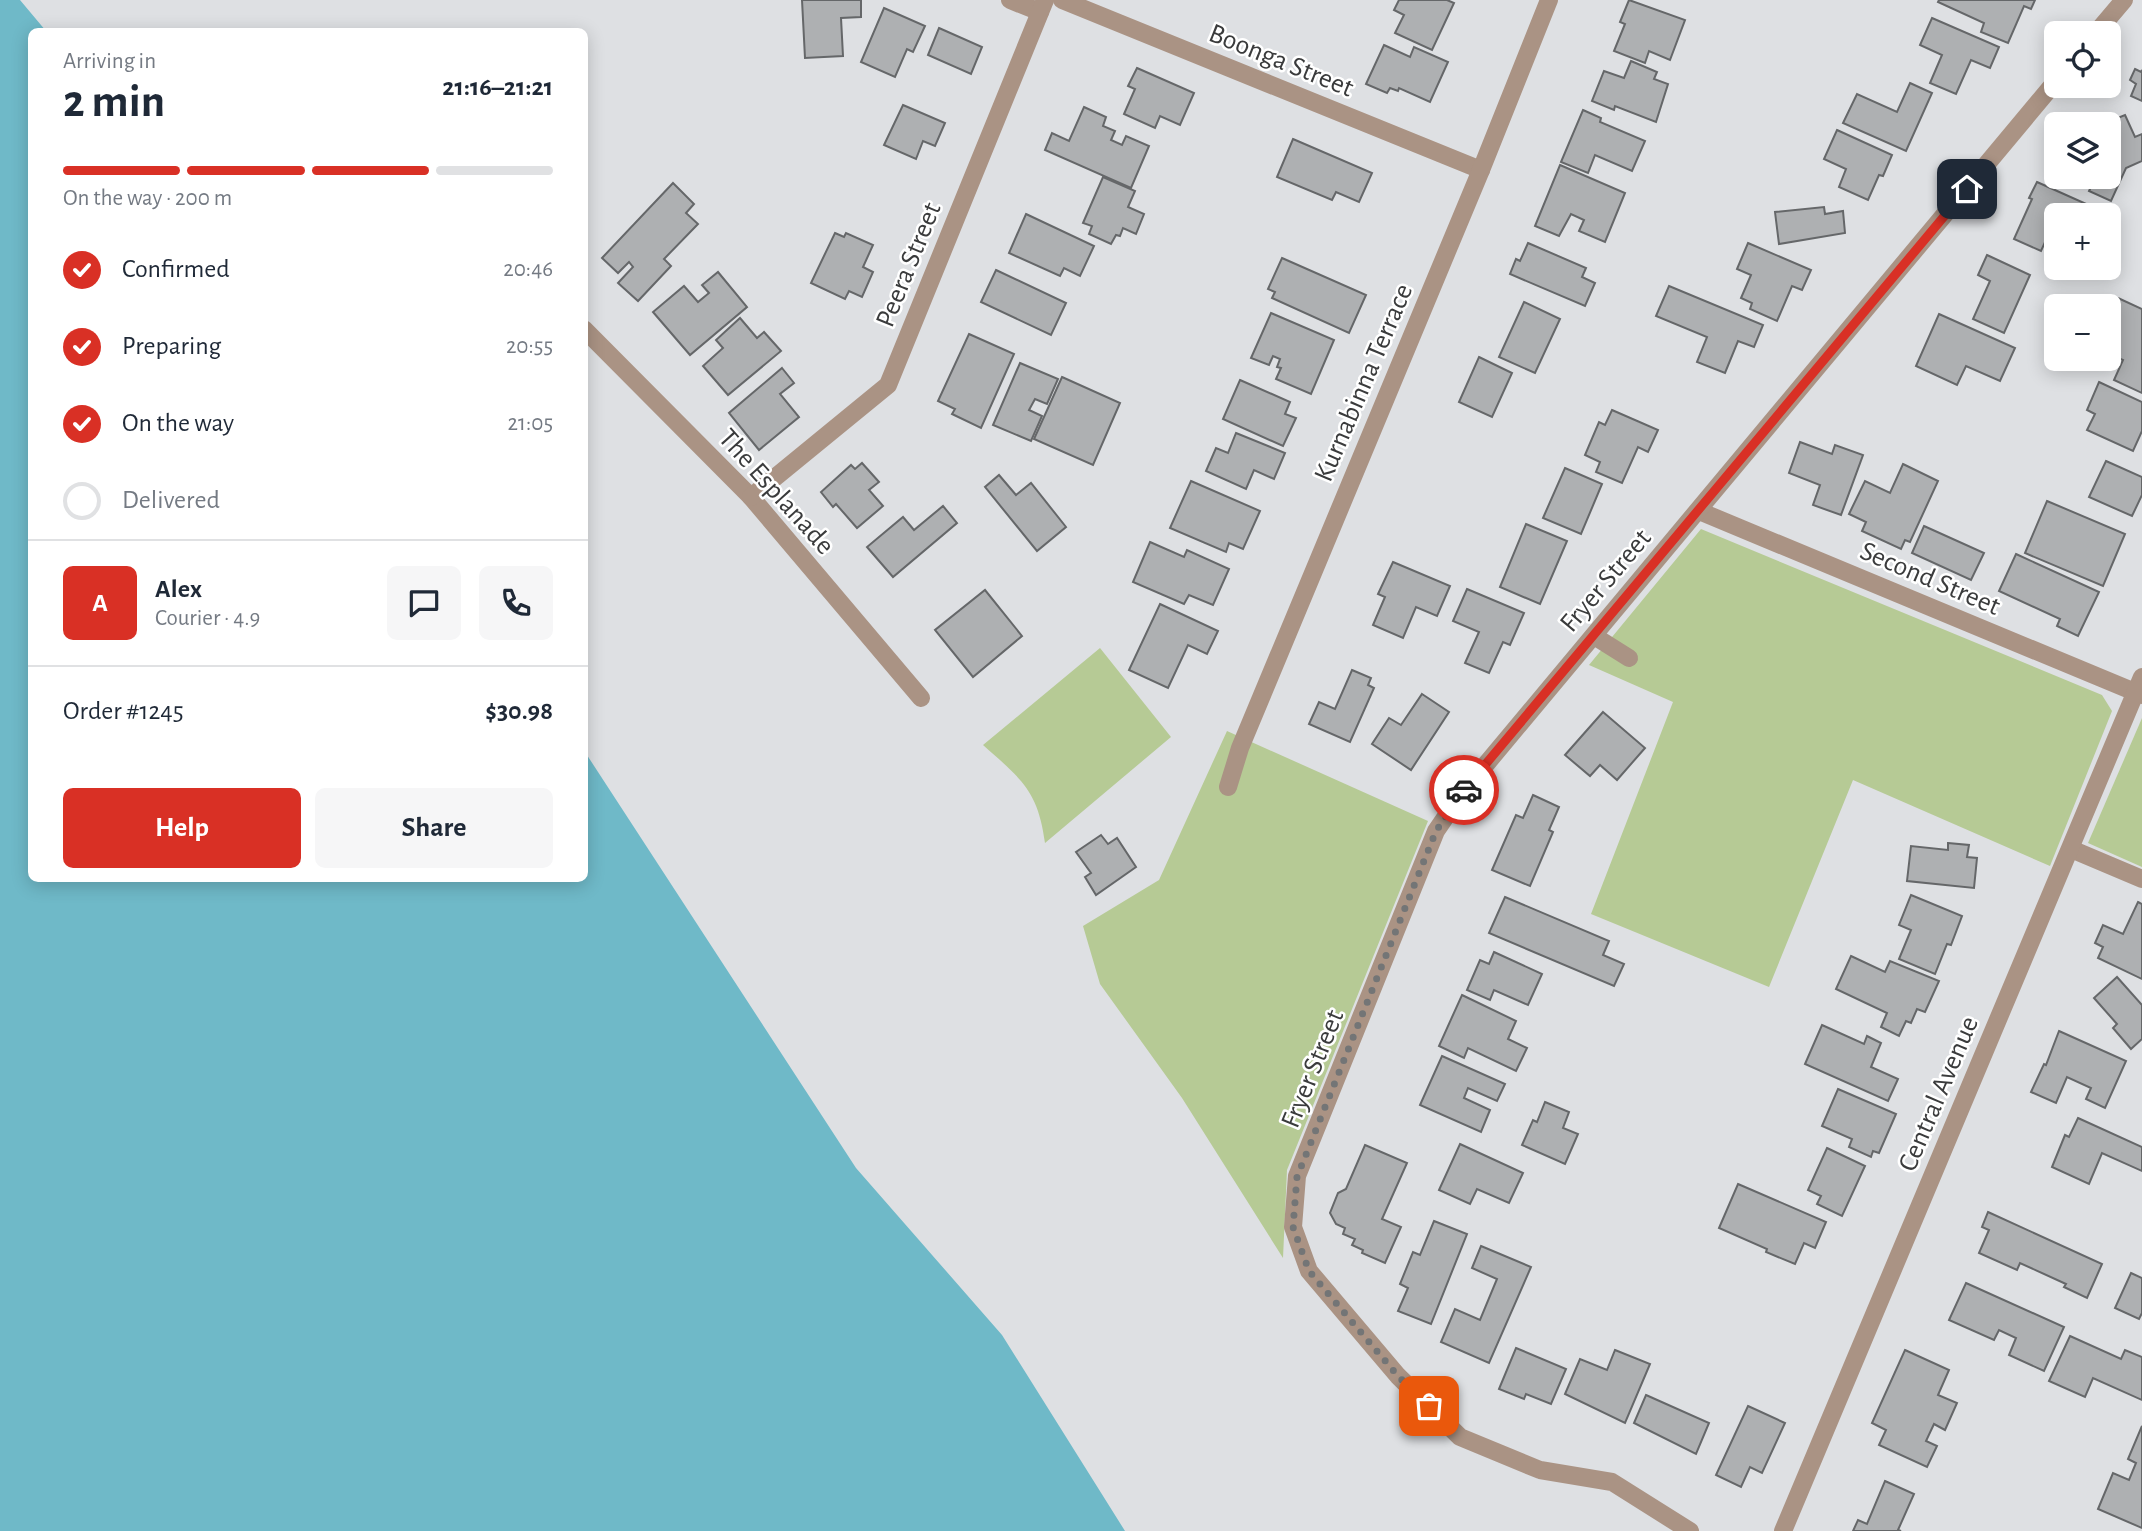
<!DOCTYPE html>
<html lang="en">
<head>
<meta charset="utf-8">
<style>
	body { margin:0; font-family:"Alegreya Sans",sans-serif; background:#f6f6f7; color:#1f2937; height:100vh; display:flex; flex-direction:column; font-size:26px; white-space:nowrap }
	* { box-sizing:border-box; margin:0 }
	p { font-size:23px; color:#747a83 }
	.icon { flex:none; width:38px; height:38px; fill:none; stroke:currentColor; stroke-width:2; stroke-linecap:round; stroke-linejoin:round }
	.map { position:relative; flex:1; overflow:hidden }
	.details { position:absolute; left:28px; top:28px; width:560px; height:854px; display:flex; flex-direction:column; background:#fff; border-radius:10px; box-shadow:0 4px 18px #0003 }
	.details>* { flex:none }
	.buttons { position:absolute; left:2044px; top:21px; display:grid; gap:14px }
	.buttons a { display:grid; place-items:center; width:77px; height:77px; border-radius:10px; background:#fff; box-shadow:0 4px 18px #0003; font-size:35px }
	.pin { position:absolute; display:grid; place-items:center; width:60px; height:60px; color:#fff; margin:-30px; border-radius:14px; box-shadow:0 4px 10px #0006 }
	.courier { position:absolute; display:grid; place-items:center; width:70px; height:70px; margin:-35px; border:5px solid #d93025; border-radius:50%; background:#fff; color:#222; box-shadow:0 2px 9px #0007 }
	.overview em { font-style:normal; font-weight:700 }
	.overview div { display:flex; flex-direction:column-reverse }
	.overview { display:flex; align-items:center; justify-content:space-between; height:119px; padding:0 35px }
	h1 { font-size:46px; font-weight:700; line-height:52px }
	.bar { display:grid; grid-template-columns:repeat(4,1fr); gap:10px 7px; align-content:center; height:84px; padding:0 35px }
	.bar i { height:9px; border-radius:5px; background:#e0e1e3 }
	.bar .on { background:#d93025 }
	.bar p { grid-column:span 4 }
	.line { display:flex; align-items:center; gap:18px; padding:0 35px; border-top:2px solid #e0e1e3 }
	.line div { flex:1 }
	.round { display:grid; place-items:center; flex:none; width:74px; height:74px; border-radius:10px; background:#f6f6f7 }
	ol { padding:0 35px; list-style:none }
	li { display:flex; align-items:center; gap:21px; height:77px }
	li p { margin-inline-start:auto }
	li .icon { padding:7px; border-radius:50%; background:#d93025; color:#fff; stroke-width:4 }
	li:last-child { color:#747a83 }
	li i { width:38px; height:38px; border:4px solid #e0e1e3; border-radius:50% }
	.action { display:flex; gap:14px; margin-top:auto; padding:14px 35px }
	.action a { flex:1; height:80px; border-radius:10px; background:#d93025; color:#fff; font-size:28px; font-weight:700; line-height:80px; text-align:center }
	.action a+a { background:#f6f6f7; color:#1f2937 }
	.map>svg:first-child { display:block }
	.green { fill:#b6ca95 }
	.water { fill:#6fb9c8 }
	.building { fill:#aeb0b2; stroke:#656769; stroke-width:2 }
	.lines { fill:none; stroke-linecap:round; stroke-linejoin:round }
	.minor { stroke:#aa9384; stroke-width:18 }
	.done { stroke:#737576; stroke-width:7; stroke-dasharray:0 12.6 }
	.route { stroke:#d93025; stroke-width:9 }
	.labels { text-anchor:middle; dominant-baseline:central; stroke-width:5; stroke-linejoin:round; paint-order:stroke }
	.street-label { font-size:28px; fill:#3a3b3c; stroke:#fff }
</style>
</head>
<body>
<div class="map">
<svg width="2142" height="1531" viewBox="0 0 2142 1531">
	<rect width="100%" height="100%" fill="#dee0e3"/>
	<g class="green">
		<polygon points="1701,529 2102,695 2112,711 2050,866 1853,780 1769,987 1591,914 1673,702 1589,665"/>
		<path d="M 1100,648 L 1171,737 L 1045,843 C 1038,790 1021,779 983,745 Z"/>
		<polygon points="2142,718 2142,867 2088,843"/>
		<polygon points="1227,731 1428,821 1287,1170 1283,1258 1182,1098 1100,984 1083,926 1159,880"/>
	</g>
	<polygon class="water" points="0,0 20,0 46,31 32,32 32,878 584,878 585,752 856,1168 1002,1335 1125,1531 0,1531"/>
	<g class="building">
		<polygon points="802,0 861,0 861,17 841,18 843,56 805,58"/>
		<polygon points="1399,0 1447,0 1454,3 1432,50 1395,33 1404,15 1394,10"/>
		<polygon points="1629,0 1685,20 1670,60 1649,51 1645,63 1614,51 1625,24 1620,22"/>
		<polygon points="1939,0 2035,0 2031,9 2024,6 2008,43 1981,32 1984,23 1938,2"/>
		<polygon points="884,8 925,26 913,52 907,49 895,77 861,62"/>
		<polygon points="1932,18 1999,47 1990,68 1971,60 1956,94 1930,83 1942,55 1920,45"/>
		<polygon points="939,28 982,47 971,74 928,55"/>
		<polygon points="1384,45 1410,57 1414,47 1448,62 1430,102 1399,88 1398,91 1390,88 1387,93 1366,84"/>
		<polygon points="1631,61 1657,72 1654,79 1668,84 1656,122 1615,106 1614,110 1592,101 1604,71 1624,78"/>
		<polygon points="1137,68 1194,93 1180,125 1160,116 1155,128 1124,114 1135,89 1128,86"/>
		<polygon points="2135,69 2141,72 2142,70 2142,101 2131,96 2136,84 2130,80"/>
		<polygon points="1910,83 1932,93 1906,151 1843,123 1857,94 1897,112"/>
		<polygon points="903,105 945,123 935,146 923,141 916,159 884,145"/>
		<polygon points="1084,107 1106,117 1103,126 1115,131 1111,140 1122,145 1126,136 1149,146 1131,188 1045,150 1052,133 1069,141"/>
		<polygon points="1583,110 1601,118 1600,122 1645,141 1632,171 1595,155 1588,173 1561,162"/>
		<polygon points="2125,115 2135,137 2142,134 2142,161 2126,168 2111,201 2089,191 2096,177 2109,177 2109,124 2103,124"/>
		<polygon points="1837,130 1892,155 1883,176 1879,175 1868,200 1839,187 1846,169 1824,159"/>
		<polygon points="1293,139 1372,173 1359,202 1336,192 1332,200 1277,177"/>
		<polygon points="1560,165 1625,193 1605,242 1579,231 1584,220 1571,214 1559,236 1535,226"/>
		<polygon points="1103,177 1135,191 1128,207 1144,214 1136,234 1123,228 1120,236 1116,235 1111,244 1089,234 1092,226 1083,223"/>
		<polygon points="2037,182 2093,207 2089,215 2056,215 2056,228 2052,227 2041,251 2014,239 2032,199 2029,198"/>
		<polygon points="673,183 694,204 686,213 698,224 664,259 671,266 638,301 618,283 633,267 629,262 618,273 602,258"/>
		<polygon points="1824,207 1825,214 1843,211 1845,233 1779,244 1775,212"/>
		<polygon points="1026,214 1094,246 1080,276 1064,268 1060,276 1009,253"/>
		<polygon points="835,233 844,237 846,233 873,245 863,267 873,272 862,297 849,291 845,299 811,283"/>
		<polygon points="1528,243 1586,268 1582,277 1595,283 1585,306 1510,274 1516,259 1520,261"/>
		<polygon points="1748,243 1811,270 1802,290 1792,286 1777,321 1750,309 1752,303 1741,298 1751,275 1737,269"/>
		<polygon points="1987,255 2030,275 2004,333 1973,319 1990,281 1978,275"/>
		<polygon points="1282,258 1366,295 1349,333 1272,298 1275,292 1268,289"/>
		<polygon points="996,270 1066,303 1051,335 981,302"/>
		<polygon points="718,272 747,307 690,355 653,312 684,286 698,302 709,293 702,285"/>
		<polygon points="1669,286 1763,325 1754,347 1738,341 1725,373 1697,362 1707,337 1656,316"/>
		<polygon points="2118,298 2142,309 2142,393 2114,380 2123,360 2109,354 2109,318"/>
		<polygon points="1524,302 1560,319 1535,373 1499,357"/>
		<polygon points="1271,313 1334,340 1311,394 1276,379 1281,368 1277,367 1280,359 1273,356 1269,365 1251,358"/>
		<polygon points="1939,314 2015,348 2000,381 1966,366 1957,385 1916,366"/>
		<polygon points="740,318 757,338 764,332 781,351 728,395 703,366 723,348 716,340"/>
		<polygon points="969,334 1014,354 981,428 952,414 955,409 938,401"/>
		<polygon points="1479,357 1512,373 1492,417 1459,402"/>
		<polygon points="1020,363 1058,379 1047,404 1035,399 1029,410 1042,416 1031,441 993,425"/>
		<polygon points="782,368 794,383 780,394 799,417 759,450 729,413"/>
		<polygon points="1062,377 1120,403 1093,465 1034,439"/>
		<polygon points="1240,380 1290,402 1285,414 1296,418 1283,446 1223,419"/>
		<polygon points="2099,382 2142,402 2142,431 2133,451 2087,430 2095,414 2087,410"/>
		<polygon points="1612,410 1658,430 1648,452 1638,447 1622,483 1596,472 1600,462 1585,455 1599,422 1605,425"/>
		<polygon points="1236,433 1285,453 1274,479 1254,470 1246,489 1206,471 1216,448 1228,453"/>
		<polygon points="1800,442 1832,454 1835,445 1863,455 1841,515 1813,505 1820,485 1789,473"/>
		<polygon points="2106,461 2142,477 2142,495 2132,516 2089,497"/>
		<polygon points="862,463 879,482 869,490 883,506 857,528 836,504 833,507 821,492 851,465 855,469"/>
		<polygon points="1903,464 1938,481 1910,542 1905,540 1901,549 1862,531 1866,522 1849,514 1865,481 1890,493"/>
		<polygon points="1565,468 1602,484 1581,534 1543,518"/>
		<polygon points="999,475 1016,495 1031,483 1066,527 1037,551 985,487"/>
		<polygon points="1191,481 1260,511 1243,549 1229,543 1226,552 1170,528"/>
		<polygon points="2047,501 2125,534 2103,586 2025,553"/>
		<polygon points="943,506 957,523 893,577 867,547 903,517 914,530"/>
		<polygon points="1526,524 1567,541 1540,604 1500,587"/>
		<polygon points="1924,526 1984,553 1971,580 1912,553"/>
		<polygon points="1150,542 1184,557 1187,550 1229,569 1213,605 1189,595 1184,604 1133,582"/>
		<polygon points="2016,554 2099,592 2078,636 2057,626 2060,619 1999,591"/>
		<polygon points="1393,562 1450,586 1437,616 1416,607 1403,638 1373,625 1385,597 1378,594"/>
		<polygon points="1467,589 1524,613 1510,645 1503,642 1489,673 1465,663 1479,632 1453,621"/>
		<polygon points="985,590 1022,636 973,677 935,630"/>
		<polygon points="1160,604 1218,631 1207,654 1188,645 1168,688 1129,670"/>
		<polygon points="1352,670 1371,678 1368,685 1374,688 1350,742 1309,724 1319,702 1335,709"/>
		<polygon points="1422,694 1449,712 1411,770 1372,744 1389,718 1401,725"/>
		<polygon points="1603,712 1645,748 1617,780 1600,765 1590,776 1565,755"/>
		<polygon points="1533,795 1559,807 1549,830 1553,832 1530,886 1492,870 1516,815 1523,818"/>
		<polygon points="1101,835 1108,844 1117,838 1136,867 1096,895 1085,877 1091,873 1076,852"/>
		<polygon points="1948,843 1969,845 1967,857 1977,858 1974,888 1907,881 1911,846 1948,850"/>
		<polygon points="1911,895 1962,916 1951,945 1947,944 1935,974 1899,959 1911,930 1899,925"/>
		<polygon points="1505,897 1609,941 1603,955 1624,964 1614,986 1489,933"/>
		<polygon points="2138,902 2142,904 2142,979 2098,958 2103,947 2095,943 2103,925 2123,934"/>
		<polygon points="1494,952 1542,974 1528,1005 1494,990 1490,1000 1467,990 1480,960 1489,964"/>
		<polygon points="1851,956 1885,972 1890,961 1939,981 1925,1012 1917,1009 1911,1023 1906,1021 1899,1036 1881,1027 1887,1013 1836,989"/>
		<polygon points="2117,977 2142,1005 2142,1039 2131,1049 2113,1028 2117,1024 2094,998"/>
		<polygon points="1462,995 1516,1021 1508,1039 1527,1048 1516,1071 1468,1048 1464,1058 1439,1046"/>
		<polygon points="1822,1025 1864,1044 1867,1036 1881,1043 1871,1067 1898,1079 1888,1101 1805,1064"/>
		<polygon points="2059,1031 2126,1061 2105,1108 2086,1099 2091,1088 2067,1077 2056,1103 2031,1092 2044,1064 2046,1065"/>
		<polygon points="1442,1056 1505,1084 1497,1101 1468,1088 1464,1098 1490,1110 1481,1132 1420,1105"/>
		<polygon points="1838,1089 1896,1114 1879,1153 1873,1151 1871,1157 1849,1147 1852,1139 1822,1126"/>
		<polygon points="1545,1102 1569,1112 1563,1128 1578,1134 1565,1164 1522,1145 1533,1120 1537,1122"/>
		<polygon points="2078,1118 2142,1147 2142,1171 2102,1153 2089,1184 2052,1167 2065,1135 2069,1137"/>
		<polygon points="1460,1144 1523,1173 1509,1203 1477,1189 1470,1204 1439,1190"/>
		<polygon points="1365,1145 1407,1163 1382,1219 1401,1227 1385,1263 1362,1253 1363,1250 1352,1245 1355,1239 1343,1234 1345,1228 1336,1224 1330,1213 1338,1193 1346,1189"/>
		<polygon points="1827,1148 1865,1166 1842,1216 1817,1204 1821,1196 1808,1190"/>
		<polygon points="1738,1184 1826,1222 1815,1248 1804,1243 1795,1264 1766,1252 1767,1249 1719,1228"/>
		<polygon points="1988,1212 2102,1264 2087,1298 2064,1287 2066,1284 2020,1263 2017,1270 1979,1253 1989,1230 1982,1227"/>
		<polygon points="1434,1221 1467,1234 1431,1324 1398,1311 1408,1288 1400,1284 1413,1252 1420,1255"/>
		<polygon points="1481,1246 1531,1267 1489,1363 1441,1342 1455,1309 1480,1320 1497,1279 1472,1268"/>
		<polygon points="2131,1273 2142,1278 2142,1313 2139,1319 2115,1308"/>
		<polygon points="1966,1283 2064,1327 2044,1371 2009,1355 2016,1338 1999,1330 1994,1340 1949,1320"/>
		<polygon points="2070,1336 2121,1359 2125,1350 2142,1357 2142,1400 2093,1378 2085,1397 2049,1381"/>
		<polygon points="1516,1348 1566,1369 1551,1404 1526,1394 1524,1399 1499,1389"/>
		<polygon points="1615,1350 1650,1364 1625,1423 1565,1394 1580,1359 1607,1370"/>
		<polygon points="1905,1350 1949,1370 1938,1395 1957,1403 1945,1430 1934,1424 1926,1441 1937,1446 1927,1467 1879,1445 1886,1430 1872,1423"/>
		<polygon points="1646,1395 1709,1423 1696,1454 1634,1423"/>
		<polygon points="1748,1406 1785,1423 1762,1473 1750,1467 1741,1487 1716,1475"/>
		<polygon points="2142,1426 2142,1528 2098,1509 2113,1473 2129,1480 2136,1463 2128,1459"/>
		<polygon points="1885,1481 1914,1494 1898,1530 1901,1531 1853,1531 1858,1520 1867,1524"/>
	</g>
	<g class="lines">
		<g class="minor">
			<polyline points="1010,0 1040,12"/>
			<polyline points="1062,0 1481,170"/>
			<polyline points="2096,33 2124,0"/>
			<polyline points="584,329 751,497 921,698"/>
			<polyline points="751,497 888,385 1045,0"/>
			<polyline points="1699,511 2142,695"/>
			<polyline points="1594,636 1629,658"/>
			<polyline points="1228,787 1240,748 1481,170 1549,0"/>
			<polyline points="2071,849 2142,879"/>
			<polyline points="1690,1531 1612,1482 1540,1470 1460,1437 1398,1376 1309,1271 1293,1227 1297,1176 1436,831 1462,793 2056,81"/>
			<polyline points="1783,1531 2142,677"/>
		</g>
	</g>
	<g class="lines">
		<polyline class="done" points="1429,1406 1398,1376 1309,1271 1293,1227 1297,1177 1436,831 1464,790"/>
		<polyline class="route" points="1464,790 1967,189"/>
	</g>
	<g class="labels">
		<g class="street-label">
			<text transform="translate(1281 61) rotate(22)">Boonga Street</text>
			<text transform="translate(909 265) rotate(-68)">Peera Street</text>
			<text transform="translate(1364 383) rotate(-67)">Kurnabinna Terrace</text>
			<text transform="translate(776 492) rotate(48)">The Esplanade</text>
			<text transform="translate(1930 579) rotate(23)">Second Street</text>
			<text transform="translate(1606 581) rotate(-50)">Fryer Street</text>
			<text transform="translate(1313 1069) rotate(-68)">Fryer Street</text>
			<text transform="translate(1939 1094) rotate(-67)">Central Avenue</text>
		</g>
	</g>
</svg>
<div class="buttons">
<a><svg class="icon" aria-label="locate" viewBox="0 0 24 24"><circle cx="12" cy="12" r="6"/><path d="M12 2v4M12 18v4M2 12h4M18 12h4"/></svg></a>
<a><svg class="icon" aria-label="layers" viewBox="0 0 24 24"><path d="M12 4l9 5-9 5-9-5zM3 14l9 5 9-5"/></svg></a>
<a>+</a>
<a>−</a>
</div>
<div class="pin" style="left:1429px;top:1406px;background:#ea580c"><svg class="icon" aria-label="bag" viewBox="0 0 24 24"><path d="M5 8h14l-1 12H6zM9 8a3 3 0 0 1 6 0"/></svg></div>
<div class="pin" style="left:1967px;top:189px;background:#1f2937"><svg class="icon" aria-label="home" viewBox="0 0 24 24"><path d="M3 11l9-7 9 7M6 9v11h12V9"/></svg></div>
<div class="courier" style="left:1464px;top:790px"><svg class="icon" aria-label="car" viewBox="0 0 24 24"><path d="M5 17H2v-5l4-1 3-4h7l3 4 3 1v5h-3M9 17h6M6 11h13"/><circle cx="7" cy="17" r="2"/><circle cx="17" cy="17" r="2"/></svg></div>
<section class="details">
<div class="overview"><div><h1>2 min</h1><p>Arriving in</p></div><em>21:16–21:21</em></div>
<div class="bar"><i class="on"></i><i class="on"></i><i class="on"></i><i></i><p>On the way · 200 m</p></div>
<ol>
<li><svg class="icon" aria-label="check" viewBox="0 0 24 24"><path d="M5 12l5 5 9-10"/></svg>Confirmed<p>20:46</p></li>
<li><svg class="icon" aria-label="check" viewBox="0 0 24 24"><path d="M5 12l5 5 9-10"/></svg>Preparing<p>20:55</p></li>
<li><svg class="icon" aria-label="check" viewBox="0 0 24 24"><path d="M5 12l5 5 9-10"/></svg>On the way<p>21:05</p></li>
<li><i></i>Delivered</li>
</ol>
<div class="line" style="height:126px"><b class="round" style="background:#d93025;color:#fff">A</b><div><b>Alex</b><p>Courier · 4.9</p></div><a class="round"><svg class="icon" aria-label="chat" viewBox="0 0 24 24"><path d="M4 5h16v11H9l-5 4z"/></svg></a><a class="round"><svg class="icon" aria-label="phone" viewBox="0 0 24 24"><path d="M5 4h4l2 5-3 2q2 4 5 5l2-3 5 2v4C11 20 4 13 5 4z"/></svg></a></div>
<div class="line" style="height:91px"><div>Order #1245</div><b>$30.98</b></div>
<div class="action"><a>Help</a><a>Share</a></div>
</section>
</div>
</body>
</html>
